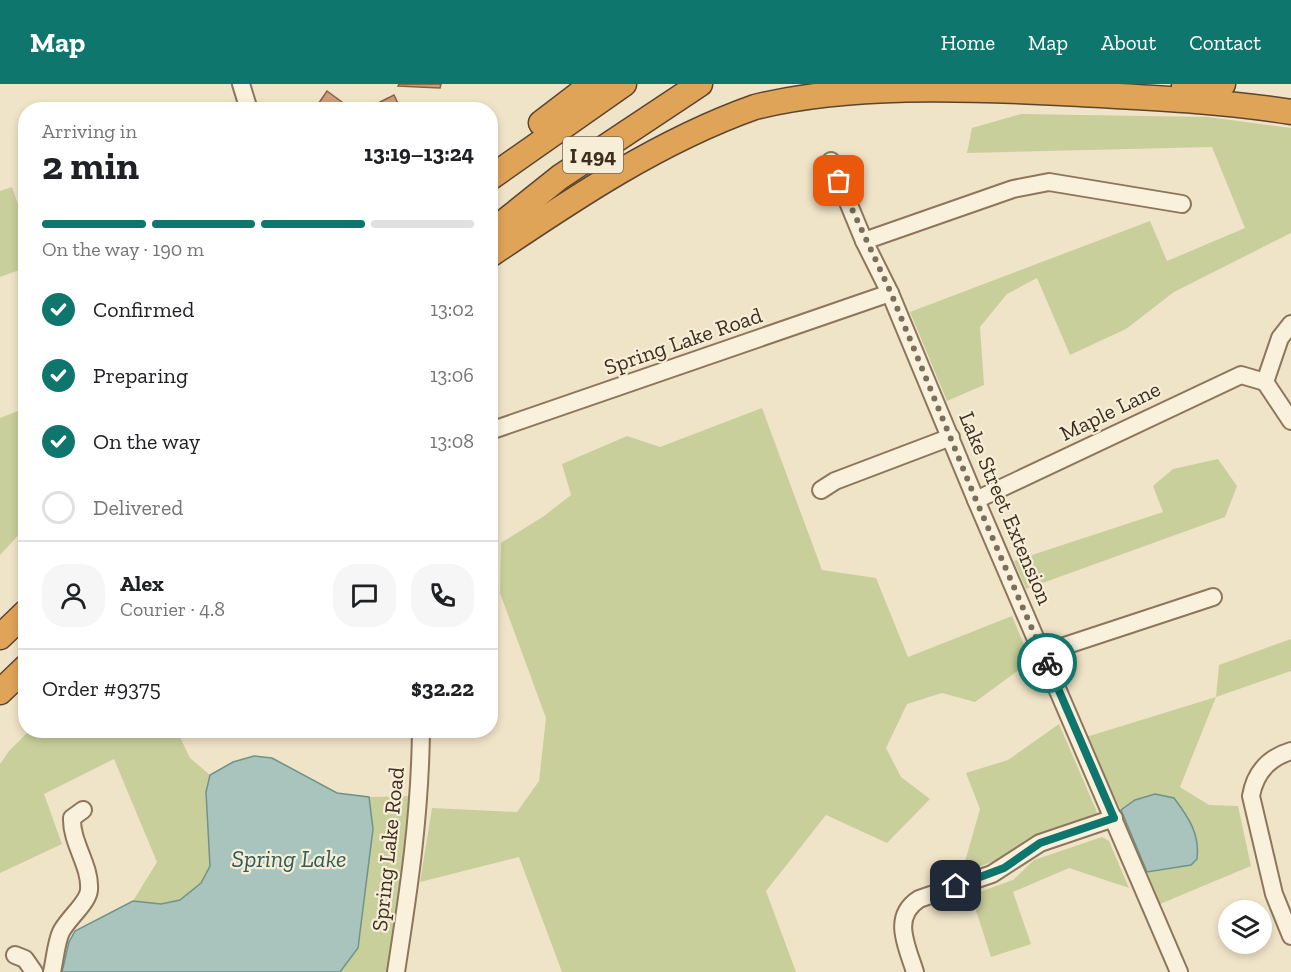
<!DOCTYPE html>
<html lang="en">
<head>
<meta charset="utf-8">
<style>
	body { margin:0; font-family:"Zilla Slab",serif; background:#f6f6f6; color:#202124; height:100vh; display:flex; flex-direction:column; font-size:22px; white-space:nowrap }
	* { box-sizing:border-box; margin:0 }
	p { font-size:20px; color:#757577 }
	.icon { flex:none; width:33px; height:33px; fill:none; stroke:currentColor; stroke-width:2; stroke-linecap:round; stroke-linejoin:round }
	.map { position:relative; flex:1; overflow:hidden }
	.sheet { position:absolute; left:18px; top:18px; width:480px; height:636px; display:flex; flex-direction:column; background:#fff; border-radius:24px; box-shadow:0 3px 9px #0003 }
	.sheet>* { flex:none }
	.fabs { position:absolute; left:1218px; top:816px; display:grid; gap:12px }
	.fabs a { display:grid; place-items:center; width:54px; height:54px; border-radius:50%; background:#fff; box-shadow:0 3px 9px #0003; font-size:30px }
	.pin { position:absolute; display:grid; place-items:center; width:51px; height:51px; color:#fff; margin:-26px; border-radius:12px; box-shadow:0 3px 9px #0006 }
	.courier { position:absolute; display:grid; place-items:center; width:60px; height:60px; margin:-30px; border:4px solid #0f766e; border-radius:50%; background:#fff; color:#222; box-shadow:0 2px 8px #0007 }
	.overview em { font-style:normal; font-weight:800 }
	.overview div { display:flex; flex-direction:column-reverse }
	.overview { display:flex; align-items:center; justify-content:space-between; height:102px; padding:0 24px }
	h1 { font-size:39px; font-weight:800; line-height:45px }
	.bar { display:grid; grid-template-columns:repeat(4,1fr); gap:9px 6px; align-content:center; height:72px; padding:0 24px }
	.bar i { height:8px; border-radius:4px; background:#e0e0e0 }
	.bar .active { background:#0f766e }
	.bar p { grid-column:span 4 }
	.line { display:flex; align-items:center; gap:15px; padding:0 24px; border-top:2px solid #e0e0e0 }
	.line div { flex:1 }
	.round { display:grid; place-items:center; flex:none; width:63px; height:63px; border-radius:24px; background:#f6f6f6 }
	ol { padding:0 24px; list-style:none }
	li { display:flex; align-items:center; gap:18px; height:66px }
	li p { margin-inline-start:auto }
	li .icon { padding:6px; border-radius:50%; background:#0f766e; color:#fff; stroke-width:4 }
	li:last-child { color:#757577 }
	li i { width:33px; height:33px; border:3px solid #e0e0e0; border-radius:50% }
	header { display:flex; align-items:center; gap:36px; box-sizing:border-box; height:84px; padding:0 30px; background:#0f766e; color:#fff }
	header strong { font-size:28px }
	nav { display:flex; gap:33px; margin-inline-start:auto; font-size:21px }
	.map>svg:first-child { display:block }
	.green { fill:#c9cf9b }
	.water { fill:#a9c4bc; stroke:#6f938a; stroke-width:1.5 }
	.building { fill:#cf9f7d; stroke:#8d5f41; stroke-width:1.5 }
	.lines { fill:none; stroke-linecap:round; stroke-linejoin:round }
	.minor-casing { stroke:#8d765c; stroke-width:20 }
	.highway-casing { stroke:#5b4430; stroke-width:27 }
	.minor { stroke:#faf1dc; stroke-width:16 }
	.highway { stroke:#e0a458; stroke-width:24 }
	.done { stroke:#7c6e5b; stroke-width:6; stroke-dasharray:0 10.8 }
	.route { stroke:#0f766e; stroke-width:8 }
	.labels { text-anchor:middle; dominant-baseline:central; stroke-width:4.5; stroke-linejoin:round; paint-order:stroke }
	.shield { fill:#f7eed8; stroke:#756857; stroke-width:1.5 }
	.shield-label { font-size:21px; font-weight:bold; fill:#3d2e20 }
	.street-label { font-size:22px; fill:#3d2e20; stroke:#f7eed8 }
	.water-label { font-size:24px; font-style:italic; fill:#2f5d5a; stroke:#f7eed8 }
</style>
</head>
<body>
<header>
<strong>Map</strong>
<nav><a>Home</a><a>Map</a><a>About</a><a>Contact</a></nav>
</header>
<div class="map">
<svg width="1291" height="888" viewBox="0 0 1291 888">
	<rect width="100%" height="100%" fill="#f0e4c8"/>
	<g class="green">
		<polygon points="1021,30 1208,33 1291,44 1291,149 1174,208 1126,245 1070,271 1037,194 1007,210 980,243 984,301 947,317 910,228 1150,137 1167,177 1245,144 1212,63 967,69 972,44"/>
		<polygon points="12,103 25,141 25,184 0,193 0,107"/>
		<polygon points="762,324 822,486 876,494 908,573 1012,532 1031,577 975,618 942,609 907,620 886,664 901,693 930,715 887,759 826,731 766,807 796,888 562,888 519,773 420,798 432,724 517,728 539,697 546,634 500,509 501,459 544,432 571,411 562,380 627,352 660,363"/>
		<polygon points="23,325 26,326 25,444 0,471 0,334"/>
		<polygon points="1218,375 1237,402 1225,433 1026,505 1014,477 1163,428 1153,402 1173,385"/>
		<path d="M 1291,555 L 1291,587 L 1216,613 L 1180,703 L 1209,721 L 1238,722 L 1251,782 L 1160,820 L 1147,788 L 1191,781 L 1174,714 C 1153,710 1140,714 1121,726 L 1086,653 L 1216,613 L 1219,581 Z"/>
		<polygon points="1059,640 1097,728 1093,734 1029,754 995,777 962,788 980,725 966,689 1008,676"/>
		<polygon points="29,647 177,647 190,674 210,691 206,708 210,782 201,799 180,816 161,820 133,817 157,778 114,675 44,710 62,760 0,789 0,680 9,667"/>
		<polygon points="411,712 388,888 340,888 358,864 373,745 369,713"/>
		<polygon points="1102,753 1109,757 1129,804 1069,784 1013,808 1031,860 991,873 971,811 1013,796 1034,776"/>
	</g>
	<g class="water">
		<polygon points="254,672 272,674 337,709 369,713 373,745 358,864 340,888 62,888 69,858 75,847 133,817 161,820 180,816 201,799 210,782 206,708 210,691 233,678"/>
		<path d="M 1155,710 L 1174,714 C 1189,734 1200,750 1197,775 L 1191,781 L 1147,788 L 1121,726 L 1135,716 Z"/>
	</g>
	<g class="building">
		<polygon points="399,0 441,0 440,4 398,2"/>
		<polygon points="327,7 350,24 349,26 314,26"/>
		<polygon points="394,11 401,26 364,26"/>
	</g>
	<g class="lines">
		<g class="minor-casing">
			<g id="minor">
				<polyline points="241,0 249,26"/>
				<polyline points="831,77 864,157 890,209 976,416 1179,888"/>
				<polyline points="864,157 1013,105 1049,98 1182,120"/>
				<polyline points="1265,298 1280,254 1291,240"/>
				<polyline points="490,347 890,209"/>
				<polyline points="821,406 835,397 951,353"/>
				<polyline points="976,416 1241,291 1265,298 1291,337"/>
				<polyline points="1043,569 1213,513"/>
				<path d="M 1291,667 C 1268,674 1255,689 1251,712 L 1274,810 L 1291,852"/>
				<polyline points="15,871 25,875 34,888"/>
				<path d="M 52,888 C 55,875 56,859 61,848 C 68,834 88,819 89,806 C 91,782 71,759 72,734 L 83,726"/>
				<path d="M 396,888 C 409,804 420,732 421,646"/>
				<path d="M 915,888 C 907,862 891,833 919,815 L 992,790 L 1040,759 L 1114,734"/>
			</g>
		</g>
		<g class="highway-casing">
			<g id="highway">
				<polyline points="1184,2 1207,4 1223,0"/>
				<polyline points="541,39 592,0"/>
				<polyline points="490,94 624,0"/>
				<polyline points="490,149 560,93 700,0"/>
				<path d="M 490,171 C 573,115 659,57 755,23 C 848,0 963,4 1061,9 C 1138,13 1215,16 1291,28"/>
				<polyline points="0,553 26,528"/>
				<polyline points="0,608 26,583"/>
			</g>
		</g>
		<use href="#minor" class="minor"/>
		<use href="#highway" class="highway"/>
	</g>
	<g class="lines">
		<polyline class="done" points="839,97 891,209 976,416 1047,579"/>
		<polyline class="route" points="956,802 1004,784 1040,759 1114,734 1047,579"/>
	</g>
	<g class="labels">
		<rect class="shield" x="563" y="53" width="60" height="36" rx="4.5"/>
		<g class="shield-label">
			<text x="593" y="71">I 494</text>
		</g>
		<g class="street-label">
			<text transform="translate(683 257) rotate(-19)">Spring Lake Road</text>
			<text transform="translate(1110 327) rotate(-26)">Maple Lane</text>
			<text transform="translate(1006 424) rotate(67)">Lake Street Extension</text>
			<text transform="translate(388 765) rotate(-84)">Spring Lake Road</text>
		</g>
		<g class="water-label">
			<text x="289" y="774">Spring Lake</text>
		</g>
	</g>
</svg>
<div class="fabs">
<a><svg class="icon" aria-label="layers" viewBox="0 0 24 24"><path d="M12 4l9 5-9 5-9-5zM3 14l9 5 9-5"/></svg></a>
</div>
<div class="pin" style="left:839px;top:97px;background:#ea580c"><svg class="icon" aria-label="bag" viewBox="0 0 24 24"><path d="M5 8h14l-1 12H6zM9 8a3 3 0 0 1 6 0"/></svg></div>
<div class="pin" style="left:956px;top:802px;background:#1f2937"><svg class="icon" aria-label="home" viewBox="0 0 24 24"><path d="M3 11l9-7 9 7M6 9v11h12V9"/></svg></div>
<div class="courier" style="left:1047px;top:579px"><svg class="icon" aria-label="bike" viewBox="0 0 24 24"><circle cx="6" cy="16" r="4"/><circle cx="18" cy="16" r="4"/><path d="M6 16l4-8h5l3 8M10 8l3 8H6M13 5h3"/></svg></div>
<section class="sheet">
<div class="overview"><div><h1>2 min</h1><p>Arriving in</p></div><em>13:19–13:24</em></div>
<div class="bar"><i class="active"></i><i class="active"></i><i class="active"></i><i></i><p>On the way · 190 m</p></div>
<ol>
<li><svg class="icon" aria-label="check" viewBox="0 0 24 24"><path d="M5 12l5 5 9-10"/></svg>Confirmed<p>13:02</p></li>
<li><svg class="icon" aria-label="check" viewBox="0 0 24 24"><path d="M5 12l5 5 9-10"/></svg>Preparing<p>13:06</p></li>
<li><svg class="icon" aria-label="check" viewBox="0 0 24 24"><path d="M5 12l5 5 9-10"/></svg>On the way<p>13:08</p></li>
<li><i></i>Delivered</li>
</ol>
<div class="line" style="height:108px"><a class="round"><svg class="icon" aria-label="person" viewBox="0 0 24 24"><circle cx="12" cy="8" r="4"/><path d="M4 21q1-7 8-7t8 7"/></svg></a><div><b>Alex</b><p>Courier · 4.8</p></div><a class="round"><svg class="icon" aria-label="chat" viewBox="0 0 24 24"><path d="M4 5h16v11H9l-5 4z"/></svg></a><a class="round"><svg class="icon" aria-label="phone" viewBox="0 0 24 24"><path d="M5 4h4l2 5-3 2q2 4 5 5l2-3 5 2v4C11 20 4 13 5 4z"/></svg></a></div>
<div class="line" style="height:78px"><div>Order #9375</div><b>$32.22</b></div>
</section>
</div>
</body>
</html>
